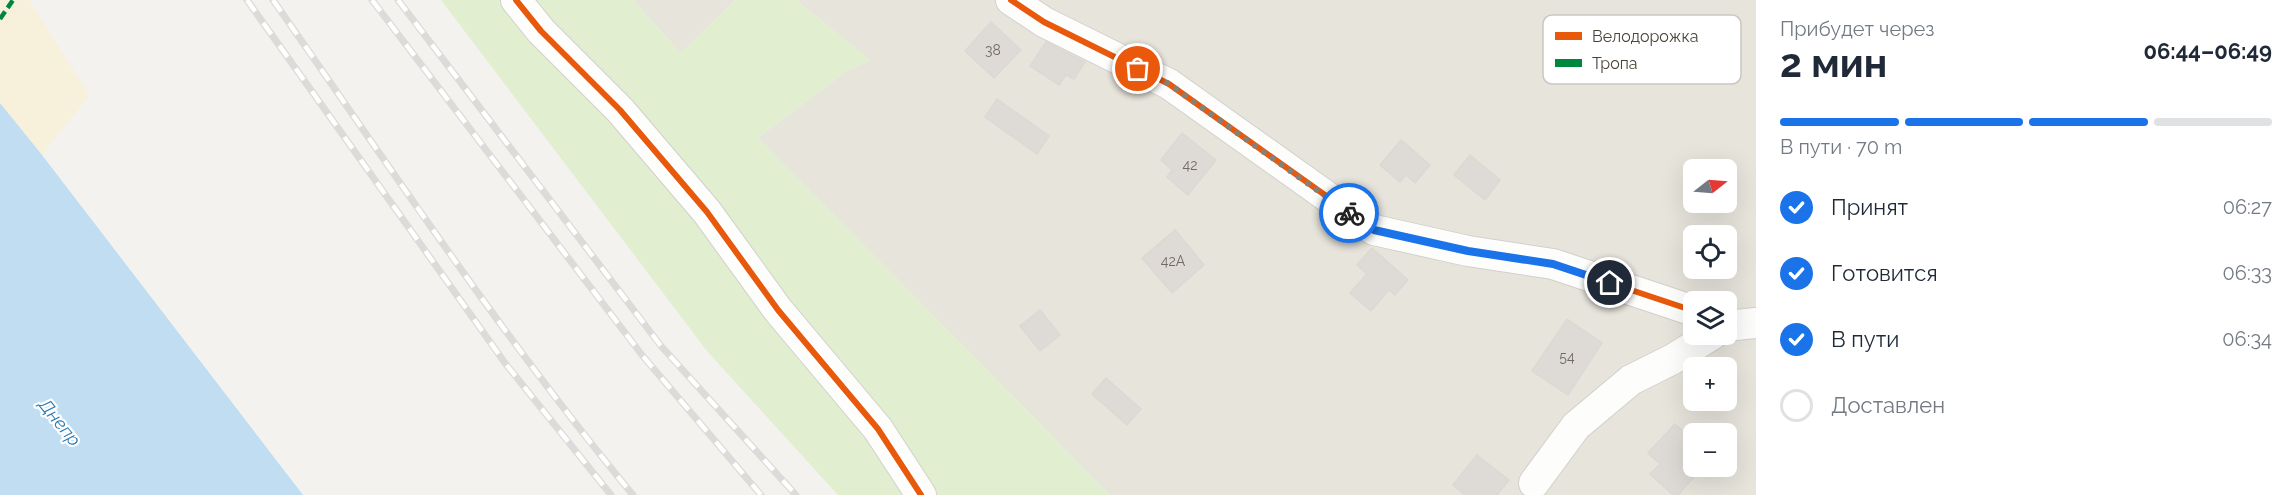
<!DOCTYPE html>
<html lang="ru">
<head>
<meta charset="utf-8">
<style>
	body { margin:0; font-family:Raleway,sans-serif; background:#f2f2f3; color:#1f2937; height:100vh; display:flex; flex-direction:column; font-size:22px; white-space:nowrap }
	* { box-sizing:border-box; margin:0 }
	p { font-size:20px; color:#747a83 }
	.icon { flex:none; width:33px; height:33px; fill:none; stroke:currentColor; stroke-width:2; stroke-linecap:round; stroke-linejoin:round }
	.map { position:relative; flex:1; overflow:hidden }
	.sheet { display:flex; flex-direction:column; background:#fff; width:540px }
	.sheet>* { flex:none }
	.needle { width:39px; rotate:73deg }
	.tools { position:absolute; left:1683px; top:159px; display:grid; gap:12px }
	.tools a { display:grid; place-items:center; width:54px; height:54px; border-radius:9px; background:#fff; box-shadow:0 6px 24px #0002; font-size:30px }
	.pin { position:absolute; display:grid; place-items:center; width:51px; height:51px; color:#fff; margin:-26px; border:3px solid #fff; border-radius:50%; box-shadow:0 2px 6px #0007 }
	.courier { position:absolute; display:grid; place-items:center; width:60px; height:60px; margin:-30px; border:4px solid #1a73e8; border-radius:50%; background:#fff; color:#222; box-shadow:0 2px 8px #0007 }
	.overview em { font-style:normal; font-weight:700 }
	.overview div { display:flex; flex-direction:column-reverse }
	.overview { display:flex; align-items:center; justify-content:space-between; height:102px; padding:0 24px }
	h1 { font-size:39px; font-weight:700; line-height:45px }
	.bar { display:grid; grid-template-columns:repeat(4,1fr); gap:9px 6px; align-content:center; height:72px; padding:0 24px }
	.bar i { height:8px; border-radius:4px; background:#e0e1e3 }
	.bar .on { background:#1a73e8 }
	.bar p { grid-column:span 4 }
	ol { padding:0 24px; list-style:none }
	li { display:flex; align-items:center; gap:18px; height:66px }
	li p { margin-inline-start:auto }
	li .icon { padding:6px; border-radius:50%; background:#1a73e8; color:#fff; stroke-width:4 }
	li:last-child { color:#747a83 }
	li i { width:33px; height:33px; border:3px solid #e0e1e3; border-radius:50% }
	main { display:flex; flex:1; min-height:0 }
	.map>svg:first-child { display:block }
	.residential { fill:#e7e4dc; fill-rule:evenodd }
	.green { fill:#e1eecf }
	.sand { fill:#f7f0da }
	.water { fill:#c0ddf1 }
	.building { fill:#dedbd6; stroke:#dcd9d4; stroke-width:1.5 }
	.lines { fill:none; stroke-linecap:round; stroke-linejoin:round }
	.minor-casing { stroke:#d2d0cb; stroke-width:32 }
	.minor { stroke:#fdfdfc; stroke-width:30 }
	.rail-casing { stroke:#dbdbda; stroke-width:7 }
	.rail { stroke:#fff; stroke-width:4.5; stroke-dasharray:14; stroke-linecap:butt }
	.quiet { stroke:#00873e; stroke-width:4.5; stroke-dasharray:9 4.5; stroke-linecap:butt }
	.cycleway-casing { stroke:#fff; stroke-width:10 }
	.cycleway { stroke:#e8590c; stroke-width:6 }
	.done { stroke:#868178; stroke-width:6; stroke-dasharray:0 10.8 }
	.route { stroke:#1a73e8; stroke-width:8 }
	.labels { text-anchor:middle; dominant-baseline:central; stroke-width:4.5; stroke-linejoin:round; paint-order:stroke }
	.number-label { font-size:14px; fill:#706a61 }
	.water-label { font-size:18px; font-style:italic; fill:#2e7ab2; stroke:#fff }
	.key { fill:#fff; stroke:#c9c7c4; stroke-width:1.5 }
	.key-label { font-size:16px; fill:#4b4439 }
</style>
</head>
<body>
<main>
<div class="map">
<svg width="1756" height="495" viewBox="0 0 1756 495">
	<rect width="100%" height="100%" fill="#f4f2ee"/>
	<g class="residential">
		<polygon points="633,0 735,0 681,53"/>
		<path d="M 796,0 L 1756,0 L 1756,495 L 1110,495 L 758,138 L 847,71 L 870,60 ZM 1694,170 L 1726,170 L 1726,202 L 1694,202 ZM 1694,236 L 1726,236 L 1726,268 L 1694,268 ZM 1694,302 L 1726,302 L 1726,334 L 1694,334 ZM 1694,368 L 1726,368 L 1726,400 L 1694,400 ZM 1694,434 L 1726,434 L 1726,466 L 1694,466 Z"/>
	</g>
	<polygon class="green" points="441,0 633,0 681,53 735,0 796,0 870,60 847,71 758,138 1110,495 838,495 707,351"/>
	<polygon class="sand" points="0,0 29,0 89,95 42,155 0,103"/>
	<polygon class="water" points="0,103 42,155 303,495 0,495"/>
	<g class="building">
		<polygon points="991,22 1021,50 994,78 965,51"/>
		<polygon points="1046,42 1085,62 1074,79 1066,75 1059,85 1030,66"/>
		<polygon points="997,99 1049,136 1037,154 985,117"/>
		<polygon points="1182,133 1216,160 1188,195 1167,177 1172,170 1161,160"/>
		<polygon points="1401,140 1430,165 1415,183 1406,175 1400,182 1380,165"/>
		<polygon points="1470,155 1500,180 1485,200 1454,175"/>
		<polygon points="1175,230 1204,265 1172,293 1142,258"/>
		<polygon points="1372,248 1408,280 1395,295 1389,290 1371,311 1350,293 1367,274 1357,265"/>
		<polygon points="1040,310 1060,335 1040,351 1020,326"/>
		<polygon points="1567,319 1602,343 1568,395 1532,371"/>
		<polygon points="1106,378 1141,409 1127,425 1092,394"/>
		<polygon points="1675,424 1694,441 1694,477 1678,495 1673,495 1650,474 1660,464 1648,453"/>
		<polygon points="1477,455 1509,480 1497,495 1465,495 1453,485"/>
	</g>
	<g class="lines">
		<g class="minor-casing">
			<g id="minor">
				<polyline points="516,0 541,31 620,110 707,212 778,310 878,429 921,495"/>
				<polyline points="1011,0 1044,22 1169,84 1374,230 1468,251 1553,264 1694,311"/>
				<polyline points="1726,326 1756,323"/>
				<polyline points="1534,483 1576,426 1631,380 1673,359 1713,334"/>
			</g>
		</g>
		<use href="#minor" class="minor"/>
		<g class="rail-casing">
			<g id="rail">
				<polyline points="247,0 505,363 611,495"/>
				<path d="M 273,0 C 390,167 503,338 633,495"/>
				<polyline points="372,0 642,355 761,495"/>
				<polyline points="398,0 661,346 796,495"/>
			</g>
		</g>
		<use href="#rail" class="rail"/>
		<polyline class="quiet" points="0,19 13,0"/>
		<g class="cycleway-casing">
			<g id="cycleway">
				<polyline points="516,0 541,31 620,110 707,212 778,310 878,429 921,495"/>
				<polyline points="1011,0 1044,22 1169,84 1374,230 1468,251 1553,264 1694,311"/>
			</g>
		</g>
		<use href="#cycleway" class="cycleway"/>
	</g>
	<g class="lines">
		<polyline class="done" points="1138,69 1169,84 1349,213"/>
		<polyline class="route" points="1349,213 1374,230 1468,251 1553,264 1610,283"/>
	</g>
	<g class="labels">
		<g class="number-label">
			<text x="993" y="50">38</text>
			<text x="1190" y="165">42</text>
			<text x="1173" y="261">42А</text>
			<text x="1567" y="357">54</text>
		</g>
		<g class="water-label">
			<text transform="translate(60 422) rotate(51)">Днепр</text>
		</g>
	</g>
	<rect x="1543" y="15" width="198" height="69" rx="9" class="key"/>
	<rect x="1555" y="32" width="27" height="8" fill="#e8590c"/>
	<rect x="1555" y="59" width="27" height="8" fill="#00873e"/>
	<g class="key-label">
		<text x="1592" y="42">Велодорожка</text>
		<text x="1592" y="69">Тропа</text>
	</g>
</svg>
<div class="tools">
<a><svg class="needle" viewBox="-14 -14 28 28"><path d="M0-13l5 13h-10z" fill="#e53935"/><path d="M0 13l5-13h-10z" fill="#747a83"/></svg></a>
<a><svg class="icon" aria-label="locate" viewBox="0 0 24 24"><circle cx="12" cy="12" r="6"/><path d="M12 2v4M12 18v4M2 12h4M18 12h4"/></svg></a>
<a><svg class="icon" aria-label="layers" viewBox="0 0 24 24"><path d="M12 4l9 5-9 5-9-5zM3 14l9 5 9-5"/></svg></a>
<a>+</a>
<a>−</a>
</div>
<div class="pin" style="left:1138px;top:69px;background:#ea580c"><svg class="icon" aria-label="bag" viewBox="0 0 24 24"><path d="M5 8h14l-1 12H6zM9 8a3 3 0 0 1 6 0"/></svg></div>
<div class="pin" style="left:1610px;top:283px;background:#1f2937"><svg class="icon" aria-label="home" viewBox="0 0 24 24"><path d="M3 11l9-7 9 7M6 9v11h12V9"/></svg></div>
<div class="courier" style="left:1349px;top:213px"><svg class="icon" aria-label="bike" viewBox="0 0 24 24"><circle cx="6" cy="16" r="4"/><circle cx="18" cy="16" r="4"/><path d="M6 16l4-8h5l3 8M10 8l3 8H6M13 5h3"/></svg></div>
</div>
<section class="sheet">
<div class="overview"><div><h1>2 мин</h1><p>Прибудет через</p></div><em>06:44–06:49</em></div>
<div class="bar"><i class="on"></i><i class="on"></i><i class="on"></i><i></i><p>В пути · 70 m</p></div>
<ol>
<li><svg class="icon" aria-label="check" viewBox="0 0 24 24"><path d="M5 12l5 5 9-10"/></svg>Принят<p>06:27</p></li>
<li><svg class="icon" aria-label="check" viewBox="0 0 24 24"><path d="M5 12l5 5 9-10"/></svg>Готовится<p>06:33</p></li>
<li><svg class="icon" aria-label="check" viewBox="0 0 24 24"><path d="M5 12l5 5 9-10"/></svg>В пути<p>06:34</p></li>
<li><i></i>Доставлен</li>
</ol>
</section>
</main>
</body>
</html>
